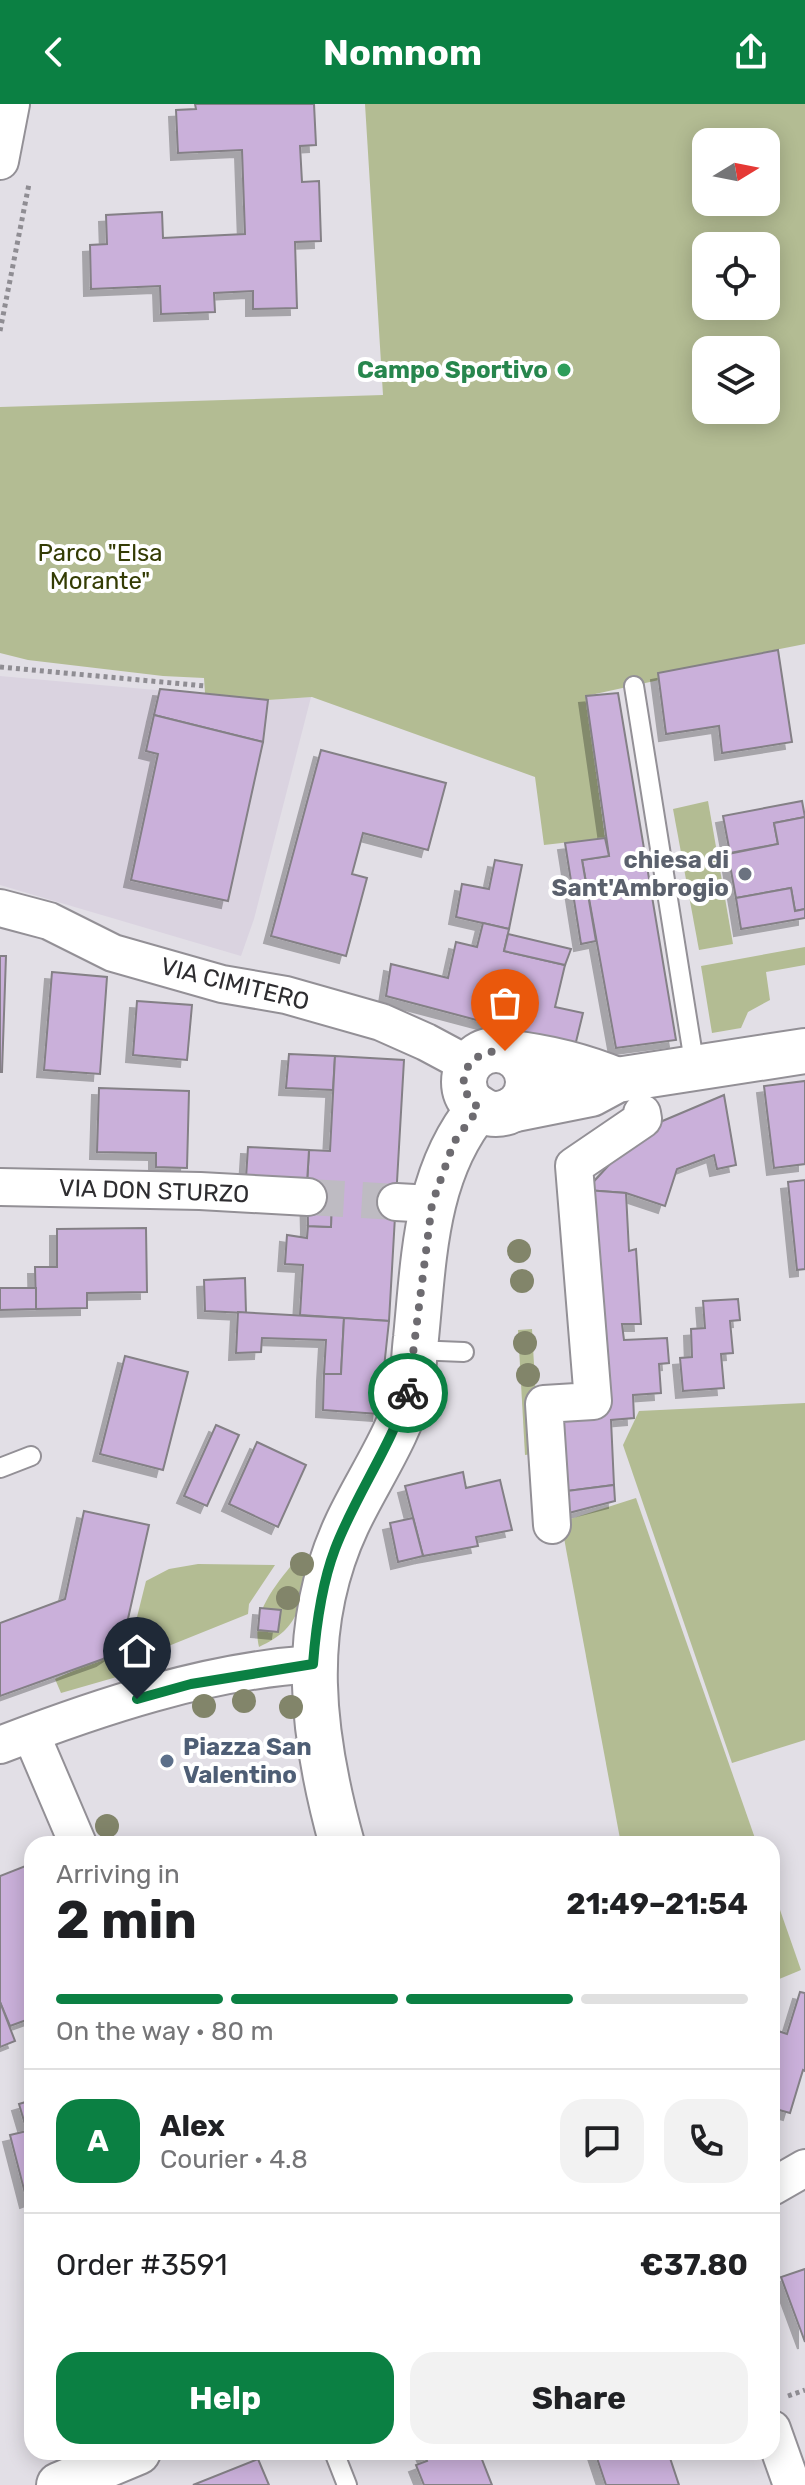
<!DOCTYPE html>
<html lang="en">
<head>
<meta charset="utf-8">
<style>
	body { margin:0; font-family:Rubik,sans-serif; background:#f2f2f2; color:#202124; height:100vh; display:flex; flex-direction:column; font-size:30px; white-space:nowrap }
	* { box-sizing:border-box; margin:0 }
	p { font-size:26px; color:#757577 }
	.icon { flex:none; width:44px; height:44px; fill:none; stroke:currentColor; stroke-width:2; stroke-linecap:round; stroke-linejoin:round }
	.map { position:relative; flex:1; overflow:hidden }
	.sheet { position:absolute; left:24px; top:1732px; width:756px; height:624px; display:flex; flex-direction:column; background:#fff; border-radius:24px; box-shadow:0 4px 20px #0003 }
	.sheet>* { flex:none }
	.needle { width:52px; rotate:80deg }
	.fabs { position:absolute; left:692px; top:24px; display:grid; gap:16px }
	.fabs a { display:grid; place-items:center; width:88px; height:88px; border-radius:16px; background:#fff; box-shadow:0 4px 20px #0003; font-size:40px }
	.pin { position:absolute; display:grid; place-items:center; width:68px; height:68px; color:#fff; margin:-82px -34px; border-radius:50% 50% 50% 0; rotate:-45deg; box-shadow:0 0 8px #0007 }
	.pin .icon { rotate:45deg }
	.courier { position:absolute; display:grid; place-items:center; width:80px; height:80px; margin:-40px; border:6px solid #0b8043; border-radius:50%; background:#fff; color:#222; box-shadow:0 2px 10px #0007 }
	.headline em { font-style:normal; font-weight:700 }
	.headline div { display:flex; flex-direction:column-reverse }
	.headline { display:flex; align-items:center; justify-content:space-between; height:136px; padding:0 32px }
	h1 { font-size:52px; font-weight:700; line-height:60px }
	.bar { display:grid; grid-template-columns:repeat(4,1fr); gap:12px 8px; align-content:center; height:96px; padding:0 32px }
	.bar i { height:10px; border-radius:6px; background:#e0e0e0 }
	.bar .current { background:#0b8043 }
	.bar p { grid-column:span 4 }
	.line { display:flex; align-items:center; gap:20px; padding:0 32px; border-top:2px solid #e0e0e0 }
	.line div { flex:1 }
	.round { display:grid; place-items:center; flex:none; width:84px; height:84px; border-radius:24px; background:#f2f2f2 }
	.cta { display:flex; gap:16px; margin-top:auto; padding:16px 32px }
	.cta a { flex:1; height:92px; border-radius:24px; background:#0b8043; color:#fff; font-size:32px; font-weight:700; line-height:92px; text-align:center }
	.cta a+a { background:#f2f2f2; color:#202124 }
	header { display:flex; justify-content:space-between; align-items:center; height:104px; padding:0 32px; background:#0b8043; color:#fff; font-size:36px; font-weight:700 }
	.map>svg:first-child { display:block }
	.built { fill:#dad3e0 }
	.green { fill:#b3bc93; fill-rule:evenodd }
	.building { fill:#cab0da; stroke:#848086; stroke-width:2; filter:url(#shadow) }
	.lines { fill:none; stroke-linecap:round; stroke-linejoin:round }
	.street-tunnel { stroke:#bebbc2; stroke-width:36; stroke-dasharray:36 18; stroke-linecap:butt }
	.lane-casing { stroke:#939096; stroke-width:22 }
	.street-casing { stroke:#939096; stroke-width:40 }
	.secondary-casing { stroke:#939096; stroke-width:48 }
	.path { stroke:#8f8d93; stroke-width:5; stroke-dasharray:4 4; stroke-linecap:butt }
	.lane { stroke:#fff; stroke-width:18 }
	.street { stroke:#fff; stroke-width:36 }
	.secondary { stroke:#fff; stroke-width:44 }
	.tree { fill:#82856a }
	.done { stroke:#6d6b70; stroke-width:8; stroke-dasharray:0 14.4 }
	.route { stroke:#0b8043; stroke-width:10 }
	.leisure-dot { fill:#2e9e5b; stroke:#fff; stroke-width:3 }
	.worship-dot { fill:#6b7280; stroke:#fff; stroke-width:3 }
	.service-dot { fill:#5c6f8a; stroke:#fff; stroke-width:3 }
	.labels { text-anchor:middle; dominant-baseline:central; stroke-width:8; stroke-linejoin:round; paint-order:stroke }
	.leisure-label { font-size:24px; font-weight:bold; fill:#27864d; stroke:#fff; text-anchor:end }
	.park-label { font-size:24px; fill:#343c04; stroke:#fff }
	.worship-label { font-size:24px; font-weight:bold; fill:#5b616d; stroke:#fff; text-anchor:end }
	.street-label { font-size:24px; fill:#2e2d30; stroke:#fff }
	.service-label { font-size:24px; font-weight:bold; fill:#4e5e75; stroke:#fff; text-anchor:start }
</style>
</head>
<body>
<header><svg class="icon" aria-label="back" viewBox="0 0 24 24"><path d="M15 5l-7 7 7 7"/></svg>Nomnom<svg class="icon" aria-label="share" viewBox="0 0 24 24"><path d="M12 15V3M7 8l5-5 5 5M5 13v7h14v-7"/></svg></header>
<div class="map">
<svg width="805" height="2381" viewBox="0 0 805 2381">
	<defs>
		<filter id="shadow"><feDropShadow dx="-7" dy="7" stdDeviation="0" flood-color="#0004"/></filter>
	</defs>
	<rect width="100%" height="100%" fill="#e2dfe6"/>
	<polygon class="built" points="0,572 268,596 311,593 254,815 241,852 0,781"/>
	<g class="green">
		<path d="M 365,0 L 805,0 L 805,540 L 659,569 L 659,576 L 586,592 L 605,734 L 544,741 L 535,673 L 312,593 L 268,596 L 205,589 L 204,574 L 163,572 L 28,556 L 0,549 L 0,303 L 383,291 ZM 706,38 L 766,38 L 766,98 L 706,98 ZM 706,142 L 766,142 L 766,202 L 706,202 ZM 706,246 L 766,246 L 766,306 L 706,306 Z"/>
		<polygon points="708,697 733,840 699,846 673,705"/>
		<polygon points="805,843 805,861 766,868 770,896 748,908 741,924 712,929 701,862"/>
		<polygon points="532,1225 539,1349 525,1351 518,1226"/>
		<polygon points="805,1299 805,1636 732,1659 623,1341 639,1307"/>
		<polygon points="636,1394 757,1740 621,1740 561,1418"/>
		<path d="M 301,1449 L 310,1457 C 299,1500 303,1523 259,1543 C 250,1505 281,1476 301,1449 Z"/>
		<polygon points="198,1460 275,1461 249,1500 248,1510 166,1543 169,1558 61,1589 55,1575 130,1541 146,1477 169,1465"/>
		<polygon points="772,1783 801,1866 772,1878"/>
	</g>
	<g class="building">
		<polygon points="195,0 314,0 316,41 300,42 302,78 319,77 321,137 295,138 297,204 253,205 253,187 214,189 215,208 161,210 160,182 91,185 90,141 107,140 106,111 162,108 163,134 245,130 242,46 178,49 176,6 196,5"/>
		<polygon points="778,546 792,638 722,649 719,622 666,630 658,569"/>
		<polygon points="160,585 268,596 263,638 154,611"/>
		<polygon points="618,589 676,936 616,944 582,756 609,752 586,592"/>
		<polygon points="154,611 263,638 228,797 131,776 158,650 146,647"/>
		<polygon points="321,646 446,679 428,746 363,729 352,770 367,774 346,852 271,832"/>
		<polygon points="802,697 805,713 774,719 778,740 730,749 723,712"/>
		<polygon points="805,713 805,805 795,807 791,784 736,794 728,750 778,740 774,719"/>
		<polygon points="605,734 609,752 582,756 596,837 581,840 565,739"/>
		<polygon points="495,756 522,761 509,825 456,813 462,780 489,785"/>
		<polygon points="791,784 795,807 805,805 805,814 741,825 736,794"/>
		<polygon points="483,819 509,825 504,847 565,861 555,903 583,909 575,942 386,892 391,860 448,874 456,838 477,843"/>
		<polygon points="508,830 571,845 565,861 504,847"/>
		<polygon points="0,852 6,852 2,968 0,968"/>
		<polygon points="52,868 107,873 100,970 44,966"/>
		<polygon points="137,897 192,901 187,956 133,951"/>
		<polygon points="289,950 335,952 333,986 286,984"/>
		<polygon points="335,952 404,956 389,1217 300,1211 303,1161 285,1160 287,1131 307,1134 308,1122 331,1123 332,1080 307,1079 309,1046 330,1047"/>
		<polygon points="805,977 805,1060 774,1064 764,982"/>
		<polygon points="99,984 189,987 187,1064 156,1063 156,1049 97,1048"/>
		<polygon points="724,991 736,1061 717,1065 714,1051 677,1065 665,1102 626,1089 586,1086 631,1037 653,1021"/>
		<polygon points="248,1043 309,1046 307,1079 246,1074"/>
		<polygon points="805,1076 805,1165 797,1166 788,1078"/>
		<polygon points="307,1079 332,1080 331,1123 308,1122"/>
		<polygon points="586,1086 626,1089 629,1147 636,1145 641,1220 622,1220 624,1236 667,1234 669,1259 659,1260 661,1289 633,1291 634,1314 611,1316 614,1381 559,1388 556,1313 600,1308"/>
		<polygon points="146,1124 147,1188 87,1189 87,1204 36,1205 35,1163 57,1163 57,1125"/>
		<polygon points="245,1174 246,1209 205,1207 204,1176"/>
		<polygon points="0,1184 36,1184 36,1205 0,1206"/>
		<polygon points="738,1195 740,1216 730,1217 733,1249 721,1250 724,1284 683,1287 680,1254 692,1253 691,1225 705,1224 703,1197"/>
		<polygon points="238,1208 344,1214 341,1270 324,1270 326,1236 262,1234 261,1248 236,1249"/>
		<polygon points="344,1214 389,1217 379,1310 323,1306 324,1270 341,1270"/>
		<polygon points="125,1252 188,1268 163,1366 100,1350"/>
		<polygon points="216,1321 239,1331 207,1402 184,1392"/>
		<polygon points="257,1338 306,1361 278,1423 229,1400"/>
		<polygon points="463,1368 466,1384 500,1376 512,1426 476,1433 478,1442 423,1452 405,1382"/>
		<polygon points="614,1381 615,1397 561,1411 559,1388"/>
		<polygon points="84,1407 149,1421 123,1537 115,1547 103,1555 0,1592 0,1519 65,1495"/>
		<polygon points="413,1414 423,1452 398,1458 390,1419"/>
		<polygon points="260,1504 281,1506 278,1528 258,1526"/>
		<polygon points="28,1761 32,1772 32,1914 10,1922 0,1898 0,1772"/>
		<polygon points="800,1888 805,1889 805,1967 803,1966 790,2009 772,2004 772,1925 787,1930"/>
		<polygon points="0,1898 15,1937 0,1943"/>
		<polygon points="32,1996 32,2095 27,2097 10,2031 27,2027 19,2000"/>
		<polygon points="805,2165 805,2238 781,2173"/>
		<polygon points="423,2348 479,2348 492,2381 424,2381 416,2361 427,2357"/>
		<polygon points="595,2348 668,2348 679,2381 606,2381"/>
		<polygon points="258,2355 269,2381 193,2381"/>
	</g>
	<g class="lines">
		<polyline class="street-tunnel" points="308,1093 396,1098"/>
		<g class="lane-casing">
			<g id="lane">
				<polyline points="634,582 695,964"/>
				<polyline points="414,1246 464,1248"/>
				<polyline points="0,1364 31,1352"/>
				<polyline points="334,2348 347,2381"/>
			</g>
		</g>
		<g class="street-casing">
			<g id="street">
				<polyline points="0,57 11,0"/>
				<polyline points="0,804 49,817 113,849 222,880 286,891 381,918 426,938 469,961"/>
				<polyline points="0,1083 200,1087 308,1093"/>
				<polyline points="396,1098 432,1100"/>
				<polyline points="552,1421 544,1300 593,1297 574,1062 643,1015 642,1009"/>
				<polyline points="31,1630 78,1740"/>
				<path d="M 0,1641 C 99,1603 206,1567 313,1560"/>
				<polyline points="772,2083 805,2064"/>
				<polyline points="772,2325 792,2381"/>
			</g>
		</g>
		<g class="secondary-casing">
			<g id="secondary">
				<circle cx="496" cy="978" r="32"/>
				<path d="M 511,949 C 547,953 583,962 617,976"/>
				<polyline points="511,1006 591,990 617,976 805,947"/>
				<path d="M 342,1740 C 312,1632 298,1525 347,1420 C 367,1377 401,1329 411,1283 C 414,1267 414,1250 416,1234 C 424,1154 425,1069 479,1004"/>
				<polyline points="59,2381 138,2348"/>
			</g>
		</g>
		<g class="path">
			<polyline points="0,227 29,80"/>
			<polyline points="0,563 205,582"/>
			<polyline points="788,2292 805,2286"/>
		</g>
		<use href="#lane" class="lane"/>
		<use href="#street" class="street"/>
		<use href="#secondary" class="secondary"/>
	</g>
	<g class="tree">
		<circle cx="519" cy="1147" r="12"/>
		<circle cx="522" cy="1177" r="12"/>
		<circle cx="525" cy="1239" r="12"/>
		<circle cx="528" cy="1271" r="12"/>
		<circle cx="302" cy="1460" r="12"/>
		<circle cx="288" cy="1494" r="12"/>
		<circle cx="244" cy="1597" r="12"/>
		<circle cx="204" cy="1602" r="12"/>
		<circle cx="291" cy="1603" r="12"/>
		<circle cx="107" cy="1722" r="12"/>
	</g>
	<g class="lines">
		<path class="done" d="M 408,1289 L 432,1100 L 454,1038 L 479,1004 C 448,980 468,944 505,947"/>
		<path class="route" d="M 137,1595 L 191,1580 L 313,1560 C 316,1522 321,1482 335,1445 C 355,1392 390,1344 408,1289"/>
	</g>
	<circle class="leisure-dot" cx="564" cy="266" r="8"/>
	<circle class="worship-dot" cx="745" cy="770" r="8"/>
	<circle class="service-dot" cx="167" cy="1657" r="8"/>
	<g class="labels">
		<g class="leisure-label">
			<text x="548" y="266">Campo Sportivo</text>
		</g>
		<g class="park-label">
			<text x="100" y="449">Parco "Elsa<tspan x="100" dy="28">Morante"</tspan></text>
		</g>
		<g class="worship-label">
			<text x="729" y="756">chiesa di<tspan x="729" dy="28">Sant'Ambrogio</tspan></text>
		</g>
		<g class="street-label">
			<text transform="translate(235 880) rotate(14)">VIA CIMITERO</text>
			<text transform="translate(154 1087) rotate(2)">VIA DON STURZO</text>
		</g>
		<g class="service-label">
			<text x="183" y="1643">Piazza San<tspan x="183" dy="28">Valentino</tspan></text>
		</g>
	</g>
</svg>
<div class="fabs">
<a><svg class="needle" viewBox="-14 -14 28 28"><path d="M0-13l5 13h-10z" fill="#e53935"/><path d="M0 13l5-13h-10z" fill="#757577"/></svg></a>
<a><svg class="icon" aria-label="locate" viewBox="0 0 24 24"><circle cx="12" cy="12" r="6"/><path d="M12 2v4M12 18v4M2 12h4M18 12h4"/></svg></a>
<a><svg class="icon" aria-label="layers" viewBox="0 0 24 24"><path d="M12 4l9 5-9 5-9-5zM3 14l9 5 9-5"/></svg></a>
</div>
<div class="pin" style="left:505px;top:947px;background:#ea580c"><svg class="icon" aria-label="bag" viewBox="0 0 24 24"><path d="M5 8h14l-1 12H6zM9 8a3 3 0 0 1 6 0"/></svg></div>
<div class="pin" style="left:137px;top:1595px;background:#1f2937"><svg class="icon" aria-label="home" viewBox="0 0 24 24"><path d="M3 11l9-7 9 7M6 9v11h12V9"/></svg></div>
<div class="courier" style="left:408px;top:1289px"><svg class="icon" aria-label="bike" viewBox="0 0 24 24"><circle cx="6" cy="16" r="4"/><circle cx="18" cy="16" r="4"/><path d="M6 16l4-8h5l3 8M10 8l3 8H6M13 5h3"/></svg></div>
<section class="sheet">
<div class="headline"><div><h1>2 min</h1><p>Arriving in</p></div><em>21:49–21:54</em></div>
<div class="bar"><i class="current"></i><i class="current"></i><i class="current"></i><i></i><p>On the way · 80 m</p></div>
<div class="line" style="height:144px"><b class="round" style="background:#0b8043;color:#fff">A</b><div><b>Alex</b><p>Courier · 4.8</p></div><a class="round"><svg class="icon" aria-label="chat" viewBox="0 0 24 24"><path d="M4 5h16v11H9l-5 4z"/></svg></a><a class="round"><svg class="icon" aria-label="phone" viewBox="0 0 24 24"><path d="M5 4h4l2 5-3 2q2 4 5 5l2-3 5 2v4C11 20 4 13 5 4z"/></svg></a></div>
<div class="line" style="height:104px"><div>Order #3591</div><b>€37.80</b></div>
<div class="cta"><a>Help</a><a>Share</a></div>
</section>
</div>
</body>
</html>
